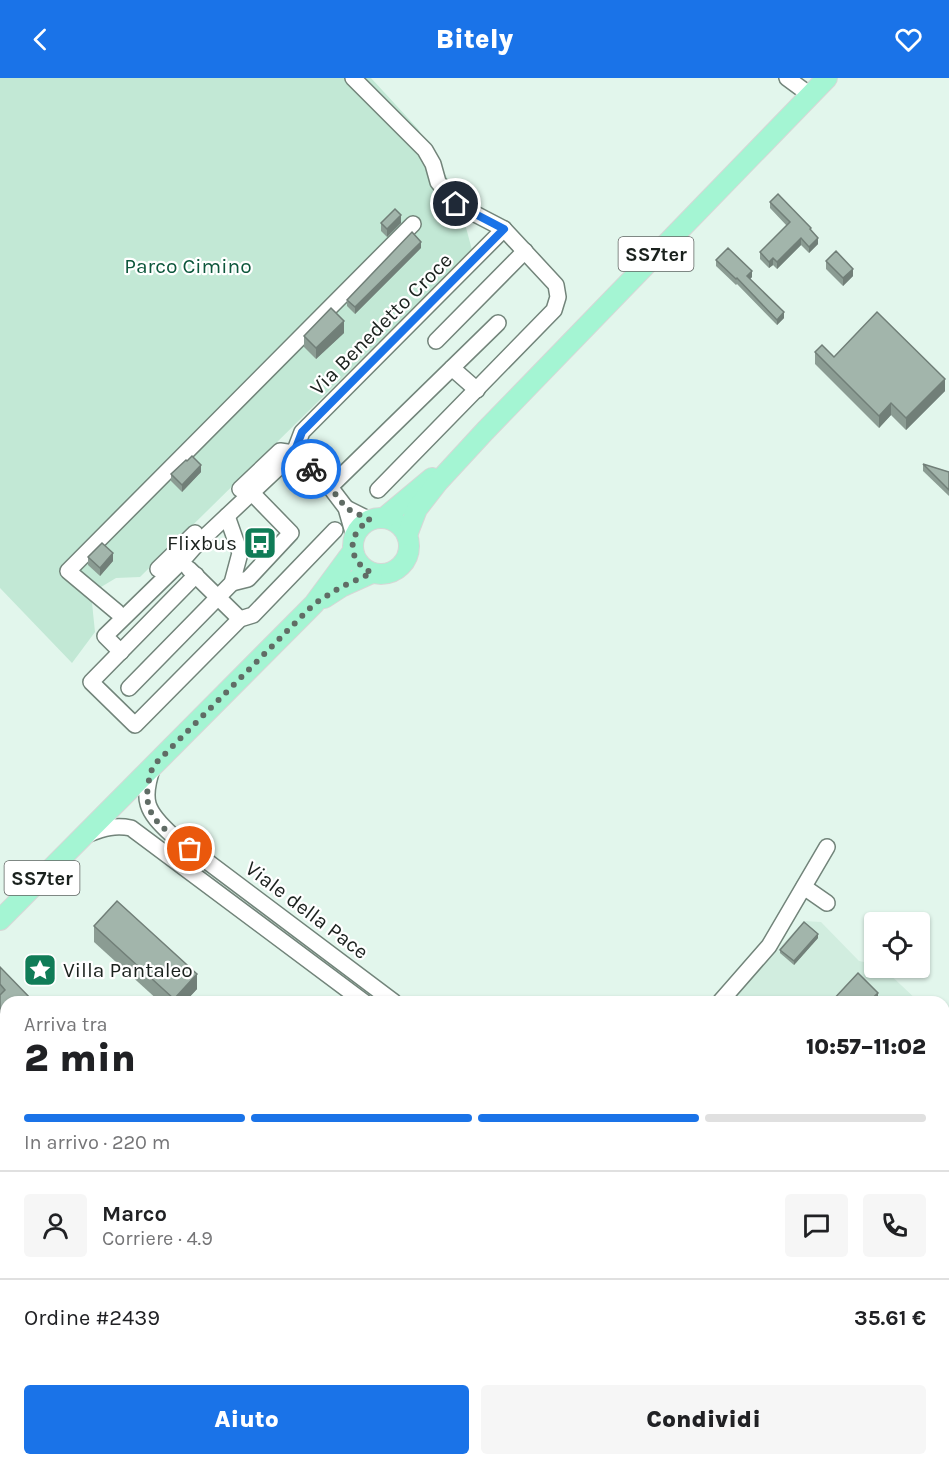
<!DOCTYPE html>
<html lang="it">
<head>
<meta charset="utf-8">
<style>
	body { margin:0; font-family:Karla,sans-serif; background:#f6f6f6; color:#202124; height:100vh; display:flex; flex-direction:column; font-size:22px; white-space:nowrap }
	* { box-sizing:border-box; margin:0 }
	p { font-size:20px; color:#757577 }
	.icon { flex:none; width:33px; height:33px; fill:none; stroke:currentColor; stroke-width:2; stroke-linecap:round; stroke-linejoin:round }
	.map { position:relative; flex:1; overflow:hidden }
	.panel { position:absolute; left:0px; top:918px; width:950px; height:470px; display:flex; flex-direction:column; background:#fff; border-radius:18px 18px 0 0; box-shadow:0 2px 4px #0004 }
	.panel>* { flex:none }
	.fabs { position:absolute; left:864px; top:834px; display:grid; gap:12px }
	.fabs a { display:grid; place-items:center; width:66px; height:66px; border-radius:6px; background:#fff; box-shadow:0 2px 4px #0004; font-size:30px }
	.pin { position:absolute; display:grid; place-items:center; width:51px; height:51px; color:#fff; margin:-26px; border:3px solid #fff; border-radius:50%; box-shadow:0 2px 6px #0007 }
	.courier { position:absolute; display:grid; place-items:center; width:60px; height:60px; margin:-30px; border:4px solid #1a73e8; border-radius:50%; background:#fff; color:#222; box-shadow:0 2px 8px #0007 }
	.headline em { font-style:normal; font-weight:800 }
	.headline div { display:flex; flex-direction:column-reverse }
	.headline { display:flex; align-items:center; justify-content:space-between; height:102px; padding:0 24px }
	h1 { font-size:39px; font-weight:800; line-height:45px }
	.bar { display:grid; grid-template-columns:repeat(4,1fr); gap:9px 6px; align-content:center; height:72px; padding:0 24px }
	.bar i { height:8px; border-radius:4px; background:#e0e0e0 }
	.bar .active { background:#1a73e8 }
	.bar p { grid-column:span 4 }
	.line { display:flex; align-items:center; gap:15px; padding:0 24px; border-top:2px solid #e0e0e0 }
	.line div { flex:1 }
	.round { display:grid; place-items:center; flex:none; width:63px; height:63px; border-radius:6px; background:#f6f6f6 }
	.cta { display:flex; gap:12px; margin-top:auto; padding:12px 24px }
	.cta a { flex:1; height:69px; border-radius:6px; background:#1a73e8; color:#fff; font-size:24px; font-weight:800; line-height:69px; text-align:center }
	.cta a+a { background:#f6f6f6; color:#202124 }
	header { display:flex; justify-content:space-between; align-items:center; height:78px; padding:0 24px; background:#1a73e8; color:#fff; font-size:27px; font-weight:800 }
	.map>svg:first-child { display:block }
	.built { fill:#d1eddf }
	.green { fill:#c2e8d5 }
	.lines { fill:none; stroke-linecap:round; stroke-linejoin:round }
	.minor-casing { stroke:#72847a; stroke-width:18 }
	.major-casing { stroke:#d6d7d6; stroke-width:22 }
	.minor { stroke:#fff; stroke-width:15 }
	.major { stroke:#a4f5d3; stroke-width:20 }
	.wall { fill:#8b9c93 }
	.shaded-wall { fill:#717f78 }
	.building { fill:#a2b5ab; stroke:#717f78; stroke-width:1.5 }
	.done { stroke:#606c65; stroke-width:6; stroke-dasharray:0 10.8 }
	.route { stroke:#1a73e8; stroke-width:8 }
	.labels { text-anchor:middle; dominant-baseline:central; stroke-width:4.5; stroke-linejoin:round; paint-order:stroke }
	.shield { fill:#fff; stroke:#5f6461; stroke-width:1.5 }
	.shield-label { font-size:20px; font-weight:bold; fill:#1a211d }
	.park-label { font-size:21px; fill:#0c563b; stroke:#fff }
	.street-label { font-size:21px; fill:#1a211d; stroke:#fff }
	.poi-label { font-size:21px; fill:#1a211d; stroke:#fff; text-anchor:end }
</style>
</head>
<body>
<header><svg class="icon" aria-label="back" viewBox="0 0 24 24"><path d="M15 5l-7 7 7 7"/></svg>Bitely<svg class="icon" aria-label="heart" viewBox="0 0 24 24"><path d="M12 20l-8-8c-3-5 5-10 8-4 3-6 11-1 8 4z"/></svg></header>
<div class="map">
<svg width="949" height="1387" viewBox="0 0 949 1387">
	<rect width="100%" height="100%" fill="#e2f6ec"/>
	<g class="built">
		<polygon points="804,843 821,844 859,883 874,886 874,890 883,890 919,924 730,924"/>
		<polygon points="944,947 949,952 949,1387 599,1387 594,1382 944,1382"/>
	</g>
	<polygon class="green" points="0,0 371,0 418,51 457,116 472,172 140,499 116,500 91,515 95,554 72,585 0,510"/>
	<g class="lines">
		<g class="minor-casing">
			<g id="minor">
				<polyline points="353,0 425,72 433,86 438,104 456,126 504,151 556,207 558,219 554,232 378,412"/>
				<polyline points="787,0 810,17"/>
				<polyline points="436,263 525,173"/>
				<polyline points="452,290 477,312"/>
				<polyline points="330,409 498,245"/>
				<polyline points="240,411 280,373 294,375 330,409 346,430 354,458"/>
				<polyline points="346,430 370,442"/>
				<polyline points="158,491 195,455"/>
				<polyline points="189,491 240,541"/>
				<polyline points="196,497 91,604 135,647 240,541 253,537 335,452"/>
				<polyline points="232,505 248,501 291,455 252,415"/>
				<polyline points="117,534 68,493 413,146"/>
				<polyline points="121,574 105,558 182,483 196,467 294,375 302,354 504,151"/>
				<polyline points="129,610 232,505 240,475 227,438"/>
				<path d="M 153,688 C 141,723 146,733 172,757 L 394,924"/>
				<path d="M 89,756 C 104,750 115,747 131,750 L 364,924"/>
				<polyline points="804,809 827,825"/>
				<polyline points="720,924 769,868 827,769"/>
				<polyline points="618,1382 624,1387"/>
				<polyline points="919,1382 920,1387"/>
			</g>
		</g>
		<g class="major-casing">
			<g id="major">
				<circle cx="381" cy="468" r="28"/>
				<polyline points="384,440 432,400"/>
				<polyline points="407,457 417,431 438,404 485,353 827,0"/>
				<polyline points="324,520 341,509 372,495"/>
				<polyline points="0,842 314,526 353,473"/>
			</g>
		</g>
		<use href="#minor" class="minor"/>
		<use href="#major" class="major"/>
	</g>
	<g class="wall">
		<polygon points="770,124 811,153 818,166 809,175 801,167 777,191 773,187 769,190 760,181 760,174 787,148 770,130"/>
		<polygon points="381,145 401,145 387,159 381,153"/>
		<polygon points="421,170 355,236 347,228 347,222"/>
		<polygon points="716,182 752,199 750,201 784,240 777,247 737,206 736,207 716,188"/>
		<polygon points="826,183 853,198 843,208 826,191"/>
		<polygon points="344,255 316,281 304,269 304,258"/>
		<polygon points="815,274 834,279 945,313 906,352 891,337 879,350 815,286"/>
		<polygon points="923,386 949,394 949,418 923,393"/>
		<polygon points="201,394 182,414 171,403 171,396"/>
		<polygon points="88,479 113,483 100,498 88,487"/>
		<polygon points="94,848 197,911 185,924 160,924 94,864"/>
		<polygon points="818,860 794,887 780,875 780,872"/>
		<polygon points="0,889 34,924 6,924 6,968 0,962"/>
		<polygon points="638,1382 782,1382 788,1387 644,1387"/>
		<polygon points="929,1382 944,1382 949,1387 929,1387"/>
	</g>
	<g class="shaded-wall">
		<polygon points="401,137 401,145 387,159 387,151"/>
		<polygon points="801,160 801,167 777,191 777,184"/>
		<polygon points="818,160 818,166 809,175 809,169"/>
		<polygon points="421,164 421,170 355,236 355,229"/>
		<polygon points="773,180 773,187 769,190 769,184"/>
		<polygon points="853,191 853,198 843,208 843,200"/>
		<polygon points="752,193 752,199 747,204 747,198"/>
		<polygon points="784,234 784,240 777,247 777,242"/>
		<polygon points="344,243 344,255 316,281 316,270"/>
		<polygon points="945,301 945,313 906,352 906,340"/>
		<polygon points="891,325 891,337 879,350 879,338"/>
		<polygon points="201,387 201,394 182,414 182,407"/>
		<polygon points="113,475 113,483 100,498 100,490"/>
		<polygon points="818,856 818,860 794,887 794,883"/>
		<polygon points="197,896 197,911 185,924 174,924 174,921"/>
		<polygon points="878,915 878,924 868,924"/>
	</g>
	<g class="building">
		<polygon points="778,116 811,150 810,151 818,160 809,169 801,160 777,184 773,180 769,184 760,174 790,144 770,124"/>
		<polygon points="395,131 401,137 387,151 381,145"/>
		<polygon points="412,154 421,164 355,229 347,222"/>
		<polygon points="728,170 752,193 747,198 784,234 777,242 737,200 736,201 716,182"/>
		<polygon points="836,173 853,191 843,200 826,183"/>
		<polygon points="331,230 344,243 316,270 304,258"/>
		<polygon points="877,234 945,301 906,340 891,325 879,338 815,274 822,267 834,279"/>
		<polygon points="192,378 201,387 182,407 171,396 186,382 187,383"/>
		<polygon points="923,386 949,394 949,412"/>
		<polygon points="102,465 113,475 100,490 88,479"/>
		<polygon points="117,823 197,896 174,921 94,848"/>
		<polygon points="804,844 818,856 794,883 780,872"/>
		<polygon points="0,889 34,924 6,924 6,955 0,949 0,917 5,912 0,906"/>
		<polygon points="858,895 878,915 868,924 831,924"/>
		<polygon points="949,993 949,1387 938,1387 933,1382 944,1382 944,999"/>
		<polygon points="0,1378 6,1387 0,1387"/>
		<polygon points="654,1382 782,1382 788,1387 660,1387"/>
	</g>
	<g class="lines">
		<path class="done" d="M 190,771 C 156,745 137,735 153,688 L 314,526 L 341,509 L 372,495 C 347,483 346,456 370,442 L 346,430 L 330,409 L 311,391"/>
		<polyline class="route" points="311,391 294,375 302,354 504,151 456,126"/>
	</g>
	<defs>
		<g id="bus-square" transform="scale(1.725)"><rect x="-9" y="-9" width="18" height="18" rx="4" fill="#107c57" stroke="#fff"/><path d="M-5-6H5V4H4V6H2V4H-2V6H-4V4H-5ZM-3.5-4V0h7V-4ZM-3.5 1.2v1.5H-2V1.2ZM2 1.2v1.5H3.5V1.2Z" fill="#fff"/></g>
		<g id="sight-square" transform="scale(1.725)"><rect x="-9" y="-9" width="18" height="18" rx="4" fill="#107c57" stroke="#fff"/><path d="M0-6L1.8-2.2L6-1.7L2.9 1.2L3.7 5.4L0 3.3L-3.7 5.4L-2.9 1.2L-6-1.7L-1.8-2.2Z" fill="#fff"/></g>
	</defs>
	<g fill-rule="evenodd">
		<use href="#bus-square" x="260" y="465"/>
		<use href="#sight-square" x="40" y="892"/>
	</g>
	<g class="labels">
		<g class="shield">
			<rect x="618.5" y="159" width="75" height="34" rx="4.5"/>
			<rect x="4.5" y="783" width="75" height="34" rx="4.5"/>
		</g>
		<g class="shield-label">
			<text x="656" y="176">SS7ter</text>
			<text x="42" y="800">SS7ter</text>
		</g>
		<g class="park-label">
			<text x="188" y="188">Parco Cimino</text>
		</g>
		<g class="street-label">
			<text transform="translate(381 246) rotate(-45)">Via Benedetto Croce</text>
			<text transform="translate(307 832) rotate(37)">Viale della Pace</text>
		</g>
		<g class="poi-label">
			<text x="237" y="465">Flixbus</text>
			<text x="63" y="892" text-anchor="start">Villa Pantaleo</text>
		</g>
	</g>
</svg>
<div class="fabs">
<a><svg class="icon" aria-label="locate" viewBox="0 0 24 24"><circle cx="12" cy="12" r="6"/><path d="M12 2v4M12 18v4M2 12h4M18 12h4"/></svg></a>
</div>
<div class="pin" style="left:190px;top:771px;background:#ea580c"><svg class="icon" aria-label="bag" viewBox="0 0 24 24"><path d="M5 8h14l-1 12H6zM9 8a3 3 0 0 1 6 0"/></svg></div>
<div class="pin" style="left:456px;top:126px;background:#1f2937"><svg class="icon" aria-label="home" viewBox="0 0 24 24"><path d="M3 11l9-7 9 7M6 9v11h12V9"/></svg></div>
<div class="courier" style="left:311px;top:391px"><svg class="icon" aria-label="bike" viewBox="0 0 24 24"><circle cx="6" cy="16" r="4"/><circle cx="18" cy="16" r="4"/><path d="M6 16l4-8h5l3 8M10 8l3 8H6M13 5h3"/></svg></div>
<section class="panel">
<div class="headline"><div><h1>2 min</h1><p>Arriva tra</p></div><em>10:57–11:02</em></div>
<div class="bar"><i class="active"></i><i class="active"></i><i class="active"></i><i></i><p>In arrivo · 220 m</p></div>
<div class="line" style="height:108px"><a class="round"><svg class="icon" aria-label="person" viewBox="0 0 24 24"><circle cx="12" cy="8" r="4"/><path d="M4 21q1-7 8-7t8 7"/></svg></a><div><b>Marco</b><p>Corriere · 4.9</p></div><a class="round"><svg class="icon" aria-label="chat" viewBox="0 0 24 24"><path d="M4 5h16v11H9l-5 4z"/></svg></a><a class="round"><svg class="icon" aria-label="phone" viewBox="0 0 24 24"><path d="M5 4h4l2 5-3 2q2 4 5 5l2-3 5 2v4C11 20 4 13 5 4z"/></svg></a></div>
<div class="line" style="height:78px"><div>Ordine #2439</div><b>35.61 €</b></div>
<div class="cta"><a>Aiuto</a><a>Condividi</a></div>
</section>
</div>
</body>
</html>
